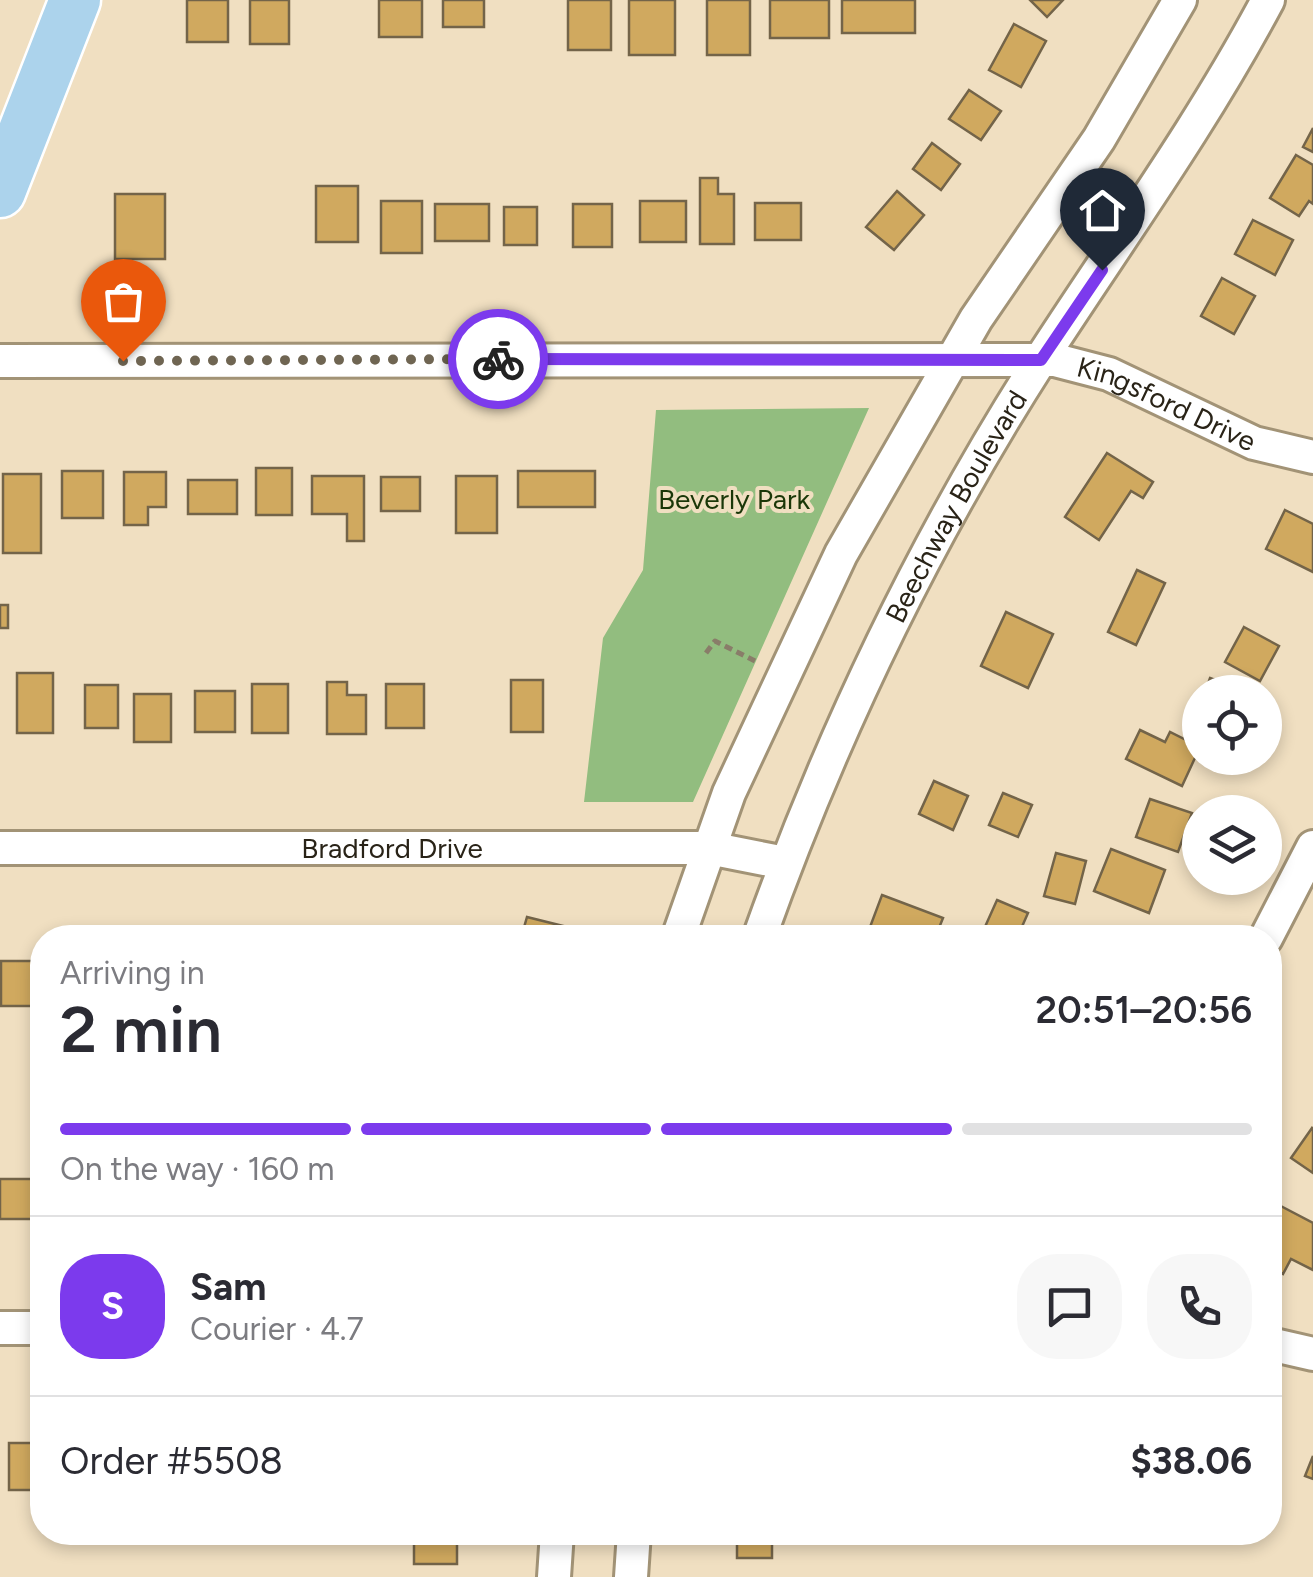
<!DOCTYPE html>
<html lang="en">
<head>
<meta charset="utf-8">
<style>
	body { margin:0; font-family:Figtree,sans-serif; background:#f7f7f7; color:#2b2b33; height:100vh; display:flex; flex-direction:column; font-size:38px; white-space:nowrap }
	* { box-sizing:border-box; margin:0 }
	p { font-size:32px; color:#7c7c81 }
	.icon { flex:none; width:55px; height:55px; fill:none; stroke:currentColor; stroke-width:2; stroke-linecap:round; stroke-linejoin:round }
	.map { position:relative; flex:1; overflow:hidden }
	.side { position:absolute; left:30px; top:925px; width:1252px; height:620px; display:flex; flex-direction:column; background:#fff; border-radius:40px; box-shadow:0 5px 15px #0003 }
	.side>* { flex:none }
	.fabs { position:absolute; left:1182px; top:675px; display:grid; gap:20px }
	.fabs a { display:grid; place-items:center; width:100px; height:100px; border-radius:50%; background:#fff; box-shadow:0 5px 15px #0003; font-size:50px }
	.pin { position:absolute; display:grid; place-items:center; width:85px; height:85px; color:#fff; margin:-102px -42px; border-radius:50% 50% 50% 0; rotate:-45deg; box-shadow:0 0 10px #0007 }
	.pin .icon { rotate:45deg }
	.courier { position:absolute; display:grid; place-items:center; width:100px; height:100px; margin:-50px; border:8px solid #7c3aed; border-radius:50%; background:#fff; color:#222; box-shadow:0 2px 12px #0007 }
	.head em { font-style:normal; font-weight:600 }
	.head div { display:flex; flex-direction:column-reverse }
	.head { display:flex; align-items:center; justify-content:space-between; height:170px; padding:0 30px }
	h1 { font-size:65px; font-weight:600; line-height:75px }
	.bar { display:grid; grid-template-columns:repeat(4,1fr); gap:15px 10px; align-content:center; height:120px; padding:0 30px }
	.bar i { height:12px; border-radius:8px; background:#e1e1e2 }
	.bar .selected { background:#7c3aed }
	.bar p { grid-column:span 4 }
	.line { display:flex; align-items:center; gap:25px; padding:0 30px; border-top:2px solid #e1e1e2 }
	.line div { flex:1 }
	.round { display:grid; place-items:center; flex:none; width:105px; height:105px; border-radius:40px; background:#f7f7f7 }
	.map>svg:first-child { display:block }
	.green { fill:#92bd7f }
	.building { fill:#d0a95f; stroke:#736449; stroke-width:2.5 }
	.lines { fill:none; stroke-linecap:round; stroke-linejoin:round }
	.minor-casing { stroke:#a29376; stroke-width:38 }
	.primary-casing { stroke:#fff; stroke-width:55 }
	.path { stroke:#897d69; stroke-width:5; stroke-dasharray:8 5; stroke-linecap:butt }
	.minor { stroke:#fff; stroke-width:32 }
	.primary { stroke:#acd3ec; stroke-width:50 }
	.done { stroke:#6f6552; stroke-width:10; stroke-dasharray:0 18 }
	.route { stroke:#7c3aed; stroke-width:12 }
	.labels { text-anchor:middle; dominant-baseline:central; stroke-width:8; stroke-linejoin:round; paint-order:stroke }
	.street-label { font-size:28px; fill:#292317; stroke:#f0dfc1 }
	.park-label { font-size:28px; fill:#1a3708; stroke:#f0dfc1 }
</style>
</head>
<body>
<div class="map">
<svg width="1313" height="1577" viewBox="0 0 1313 1577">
	<rect width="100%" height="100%" fill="#f0dfc1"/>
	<polygon class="green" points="869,408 693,802 584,802 603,638 643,570 656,410"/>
	<g class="building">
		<rect x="187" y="0" width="41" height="42"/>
		<rect x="250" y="0" width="39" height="44"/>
		<rect x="379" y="0" width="43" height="37"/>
		<rect x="443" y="0" width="41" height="27"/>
		<rect x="568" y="0" width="43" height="50"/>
		<rect x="629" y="0" width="46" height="55"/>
		<rect x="707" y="0" width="43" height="55"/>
		<rect x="770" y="0" width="59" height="38"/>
		<rect x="842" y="0" width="73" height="33"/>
		<polygon points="1030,0 1063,0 1047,17"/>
		<polygon points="1014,24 1046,41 1021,87 989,70"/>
		<polygon points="969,90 1001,111 981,140 949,119"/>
		<polygon points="1313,128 1313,152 1303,147"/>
		<polygon points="932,143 960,164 941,190 913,169"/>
		<polygon points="1296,155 1313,165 1313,204 1309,201 1299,216 1270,198"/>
		<polygon points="700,178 718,178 718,194 734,194 734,244 700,244"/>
		<rect x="316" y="186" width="42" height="56"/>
		<polygon points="897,191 924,215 894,250 866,227"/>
		<rect x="115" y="194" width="50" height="65"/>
		<rect x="381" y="201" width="41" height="52"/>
		<rect x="640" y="201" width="46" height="41"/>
		<rect x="755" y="203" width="46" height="37"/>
		<rect x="435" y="204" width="54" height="37"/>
		<rect x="573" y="204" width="39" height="43"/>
		<rect x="504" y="207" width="33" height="38"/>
		<polygon points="1253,220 1293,240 1275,275 1235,254"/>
		<polygon points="1222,278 1255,296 1234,334 1201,316"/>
		<polygon points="1107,453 1153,482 1143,498 1131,491 1099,540 1065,517"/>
		<rect x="256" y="468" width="36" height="47"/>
		<rect x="62" y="471" width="41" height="47"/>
		<rect x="518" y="471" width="77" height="36"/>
		<polygon points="124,472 166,472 166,507 148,507 148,525 124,525"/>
		<rect x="3" y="474" width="38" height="79"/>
		<polygon points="312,476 364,476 364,541 347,541 347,514 312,514"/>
		<rect x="456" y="476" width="41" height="57"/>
		<rect x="381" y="477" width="39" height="34"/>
		<rect x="188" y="480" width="49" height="34"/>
		<polygon points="1285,510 1313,524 1313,572 1266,549"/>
		<polygon points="1137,570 1165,583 1136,645 1108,632"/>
		<rect x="0" y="605" width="8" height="23"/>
		<polygon points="1006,612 1053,634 1028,688 981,666"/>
		<polygon points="1244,627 1279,646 1260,681 1225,662"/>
		<rect x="17" y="673" width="36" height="60"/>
		<polygon points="1210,678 1247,692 1205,692"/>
		<rect x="511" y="680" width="32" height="52"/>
		<polygon points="327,682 347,682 347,695 366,695 366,734 327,734"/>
		<rect x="252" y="684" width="36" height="49"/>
		<rect x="386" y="684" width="38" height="44"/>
		<rect x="85" y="685" width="33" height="43"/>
		<rect x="195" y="691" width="40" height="41"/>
		<rect x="134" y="694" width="37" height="48"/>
		<polygon points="1140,730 1165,742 1170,732 1200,747 1182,786 1126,759"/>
		<polygon points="934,781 968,796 953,830 919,814"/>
		<polygon points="1003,793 1032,805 1018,837 989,825"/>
		<polygon points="1150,799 1192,813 1178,852 1136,837"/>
		<polygon points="1111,849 1165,870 1149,913 1094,891"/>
		<polygon points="1056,853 1086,861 1075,904 1044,896"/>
		<polygon points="882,895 943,918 935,938 867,935"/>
		<polygon points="997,900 1028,913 1017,938 980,938"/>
		<polygon points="527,917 575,929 572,938 521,938"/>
		<rect x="1" y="961" width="33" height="45"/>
		<polygon points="1312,1128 1313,1129 1313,1173 1291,1158"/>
		<rect x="0" y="1179" width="32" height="40"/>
		<polygon points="1275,1203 1313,1223 1313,1270 1291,1259 1283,1274 1270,1266 1270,1212"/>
		<rect x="9" y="1443" width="33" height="47"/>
		<polygon points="1313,1456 1313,1479 1305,1476"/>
		<rect x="414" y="1532" width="43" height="32"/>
		<rect x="737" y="1532" width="35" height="26"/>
	</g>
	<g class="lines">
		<g class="minor-casing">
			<g id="minor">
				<path id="s1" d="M 0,361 L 1055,360 L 1109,374 L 1254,443 L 1313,457"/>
				<path id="s2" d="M 0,848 L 709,848 L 785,863"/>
				<polyline points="678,938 729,793 841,554 976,319 1099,139 1180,0"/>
				<path id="s3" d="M 759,938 C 831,736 925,540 1041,359 C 1118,240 1201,126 1268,0"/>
				<polyline points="1266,938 1313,847"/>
				<polyline points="0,1328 42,1328"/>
				<polyline points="1270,1344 1313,1354"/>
				<polyline points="554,1577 557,1532"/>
				<polyline points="631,1577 634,1532"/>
			</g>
		</g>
		<g class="primary-casing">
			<polyline id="primary" points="0,192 75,0"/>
		</g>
		<polyline class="path" points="706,653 715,641 755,661"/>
		<use href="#minor" class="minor"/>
		<use href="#primary" class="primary"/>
	</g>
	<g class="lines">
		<polyline class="done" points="123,361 498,359"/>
		<polyline class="route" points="498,359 1041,360 1102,270"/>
	</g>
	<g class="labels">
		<g class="street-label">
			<text stroke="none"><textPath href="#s1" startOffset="1175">Kingsford Drive</textPath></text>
			<text stroke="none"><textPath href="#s3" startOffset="475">Beechway Boulevard</textPath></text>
			<text stroke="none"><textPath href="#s2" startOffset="392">Bradford Drive</textPath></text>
		</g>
		<g class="park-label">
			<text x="734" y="499">Beverly Park</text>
		</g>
	</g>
</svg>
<div class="fabs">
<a><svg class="icon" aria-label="locate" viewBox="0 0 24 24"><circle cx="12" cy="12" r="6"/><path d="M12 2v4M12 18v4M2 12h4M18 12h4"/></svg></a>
<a><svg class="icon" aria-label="layers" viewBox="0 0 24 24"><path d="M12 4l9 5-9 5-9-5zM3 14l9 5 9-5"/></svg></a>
</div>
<div class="pin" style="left:123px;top:361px;background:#ea580c"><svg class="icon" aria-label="bag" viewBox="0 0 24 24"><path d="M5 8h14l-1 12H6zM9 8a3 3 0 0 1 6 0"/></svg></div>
<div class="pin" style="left:1102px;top:270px;background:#1f2937"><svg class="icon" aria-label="home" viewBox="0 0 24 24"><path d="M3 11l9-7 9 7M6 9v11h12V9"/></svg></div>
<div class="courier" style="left:498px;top:359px"><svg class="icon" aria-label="bike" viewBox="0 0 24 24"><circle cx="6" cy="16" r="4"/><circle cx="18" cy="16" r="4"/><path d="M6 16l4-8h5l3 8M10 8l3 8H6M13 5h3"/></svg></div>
<section class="side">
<div class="head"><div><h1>2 min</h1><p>Arriving in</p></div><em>20:51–20:56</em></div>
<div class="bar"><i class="selected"></i><i class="selected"></i><i class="selected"></i><i></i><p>On the way · 160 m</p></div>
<div class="line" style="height:180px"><b class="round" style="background:#7c3aed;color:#fff">S</b><div><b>Sam</b><p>Courier · 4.7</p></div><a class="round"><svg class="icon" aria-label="chat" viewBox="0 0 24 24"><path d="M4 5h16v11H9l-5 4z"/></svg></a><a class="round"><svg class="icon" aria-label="phone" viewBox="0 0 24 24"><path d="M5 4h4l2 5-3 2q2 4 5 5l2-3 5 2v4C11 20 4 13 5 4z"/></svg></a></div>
<div class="line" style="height:130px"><div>Order #5508</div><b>$38.06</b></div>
</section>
</div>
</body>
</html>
